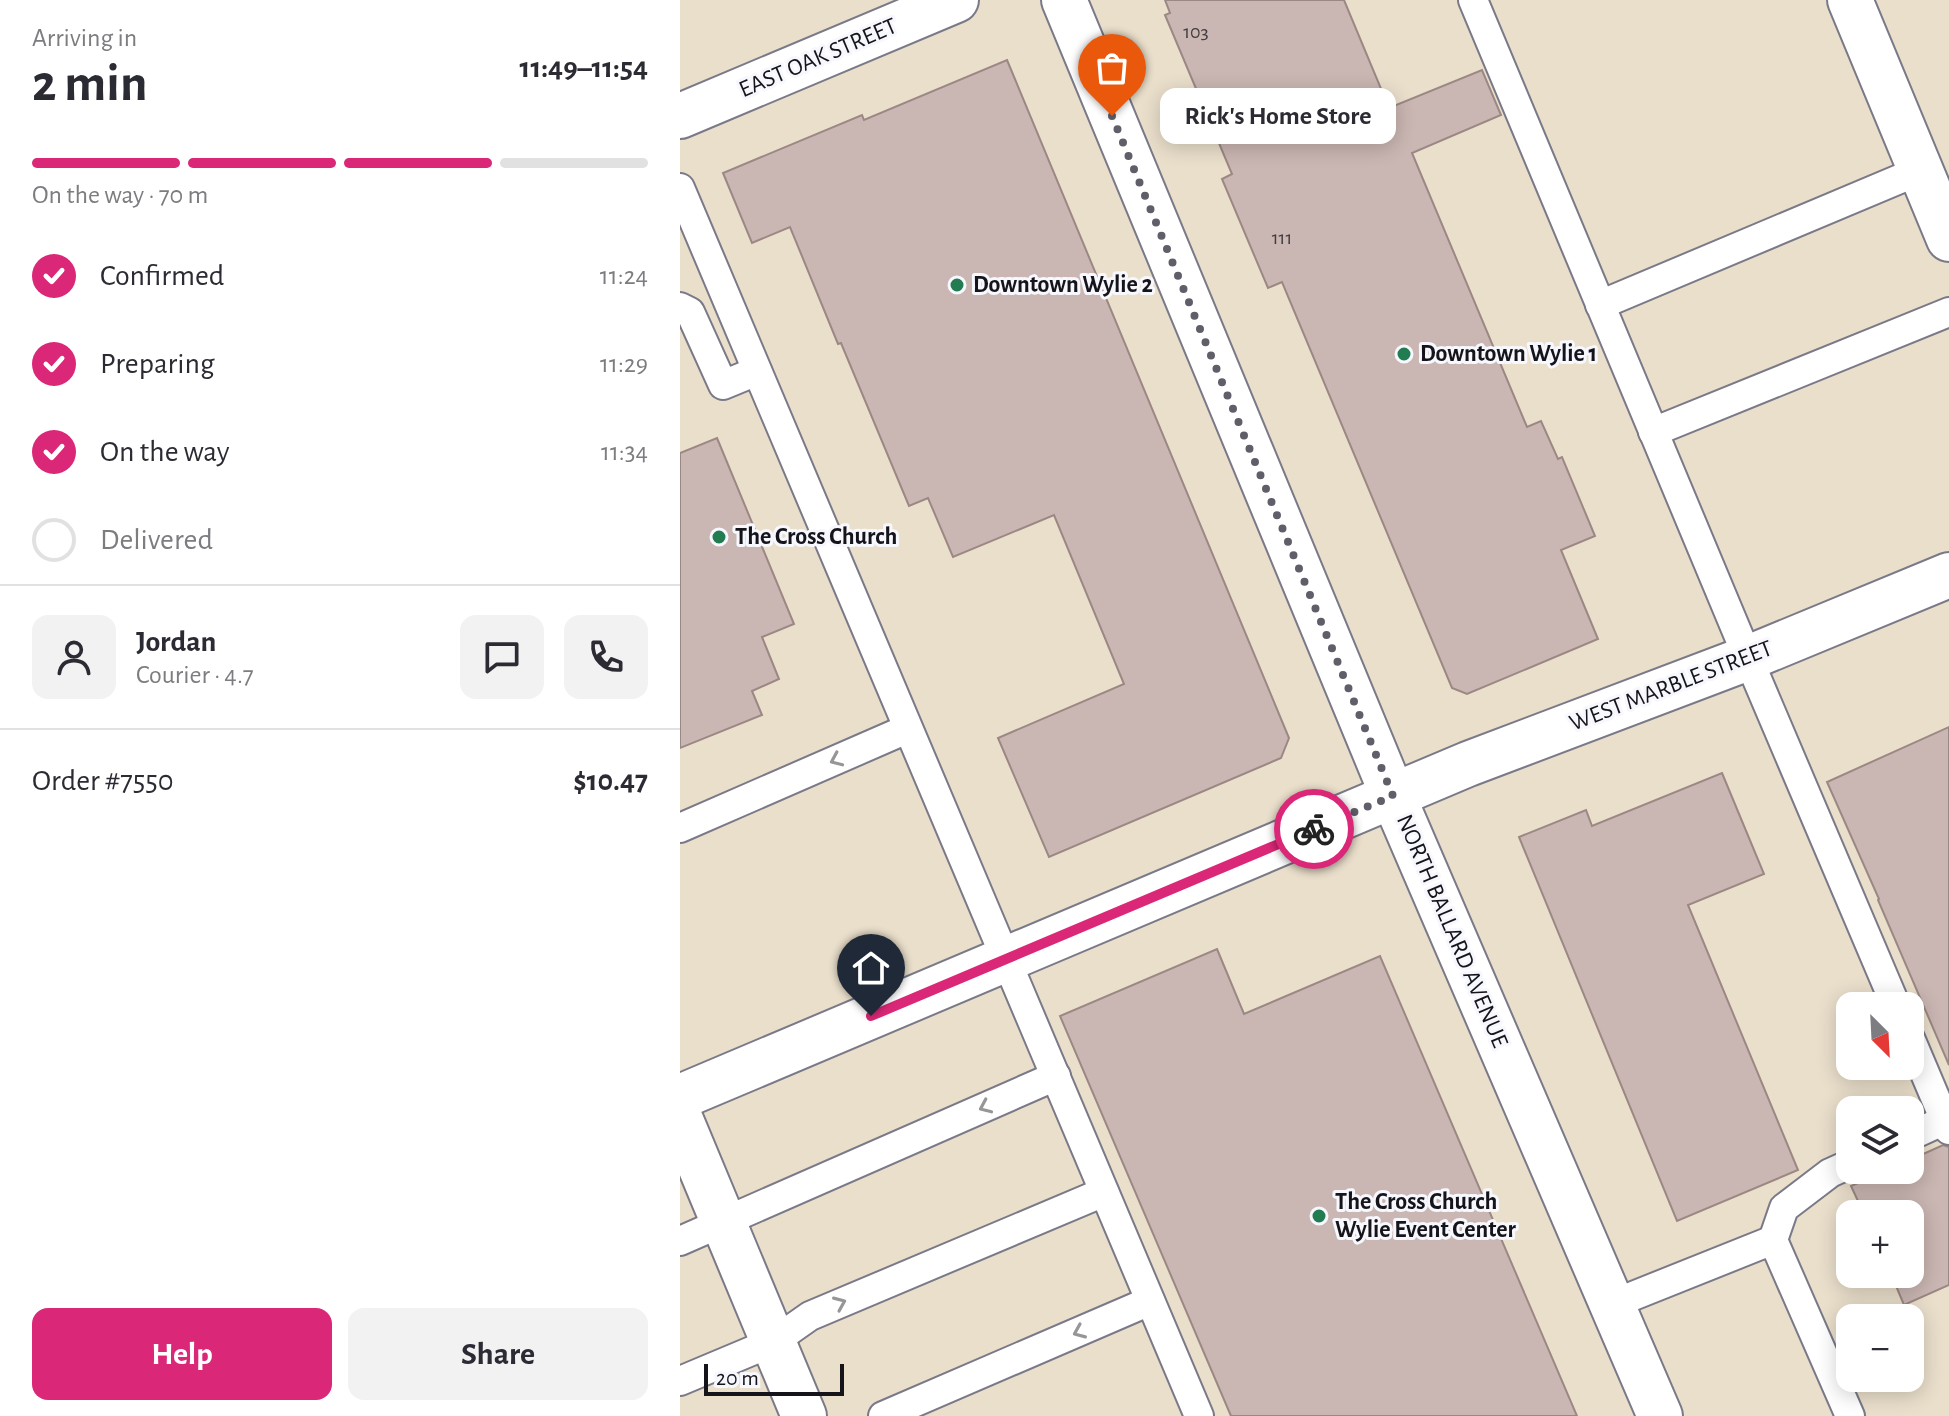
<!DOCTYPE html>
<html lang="en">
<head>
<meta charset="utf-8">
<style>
	body { margin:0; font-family:"Alegreya Sans",sans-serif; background:#f2f2f3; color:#2b2b33; height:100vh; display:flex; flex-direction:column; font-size:30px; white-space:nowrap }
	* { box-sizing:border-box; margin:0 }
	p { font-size:26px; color:#7c7c81 }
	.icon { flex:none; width:44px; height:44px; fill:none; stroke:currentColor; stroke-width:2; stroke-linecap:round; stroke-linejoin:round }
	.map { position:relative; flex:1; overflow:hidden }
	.panel { display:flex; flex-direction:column; background:#fff; width:680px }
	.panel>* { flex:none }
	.needle { width:52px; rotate:156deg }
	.controls { position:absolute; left:1156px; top:992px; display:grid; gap:16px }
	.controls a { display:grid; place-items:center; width:88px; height:88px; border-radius:16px; background:#fff; box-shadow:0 4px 20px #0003; font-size:40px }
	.scale { position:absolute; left:24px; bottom:20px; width:140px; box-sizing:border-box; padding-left:8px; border:4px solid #15141a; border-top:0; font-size:22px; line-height:28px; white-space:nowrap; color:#15141a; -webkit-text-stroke:6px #f7f7fe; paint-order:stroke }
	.pin { position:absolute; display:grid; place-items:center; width:68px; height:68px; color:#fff; margin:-82px -34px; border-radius:50% 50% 50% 0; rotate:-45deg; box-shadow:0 0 8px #0007 }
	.pin .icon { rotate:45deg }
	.courier { position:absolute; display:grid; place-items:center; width:80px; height:80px; margin:-40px; border:6px solid #db2777; border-radius:50%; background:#fff; color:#222; box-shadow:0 2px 10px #0007 }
	.bubble { position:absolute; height:56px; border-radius:16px; background:#fff; box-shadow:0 4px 20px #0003; font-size:26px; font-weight:600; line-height:56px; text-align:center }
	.head em { font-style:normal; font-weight:600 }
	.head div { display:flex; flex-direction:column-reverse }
	.head { display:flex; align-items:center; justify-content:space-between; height:136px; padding:0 32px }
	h1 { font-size:52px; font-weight:600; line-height:60px }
	.bar { display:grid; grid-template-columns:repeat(4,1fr); gap:12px 8px; align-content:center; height:96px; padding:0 32px }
	.bar i { height:10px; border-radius:6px; background:#e1e1e2 }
	.bar .active { background:#db2777 }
	.bar p { grid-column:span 4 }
	.line { display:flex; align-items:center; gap:20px; padding:0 32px; border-top:2px solid #e1e1e2 }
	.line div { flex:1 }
	.round { display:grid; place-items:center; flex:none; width:84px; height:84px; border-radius:16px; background:#f2f2f3 }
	ol { padding:0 32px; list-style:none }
	li { display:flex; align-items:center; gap:24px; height:88px }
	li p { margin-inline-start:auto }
	li .icon { padding:8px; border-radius:50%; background:#db2777; color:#fff; stroke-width:4 }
	li:last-child { color:#7c7c81 }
	li i { width:44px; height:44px; border:4px solid #e1e1e2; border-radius:50% }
	.primary-button { display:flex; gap:16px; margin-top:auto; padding:16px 32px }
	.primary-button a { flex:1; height:92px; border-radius:16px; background:#db2777; color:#fff; font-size:32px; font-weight:600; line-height:92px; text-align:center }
	.primary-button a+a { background:#f2f2f3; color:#2b2b33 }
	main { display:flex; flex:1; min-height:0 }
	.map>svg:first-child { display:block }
	.commercial { fill:#eadfcb; fill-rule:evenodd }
	.building { fill:#cab6b2; stroke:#9b8884; stroke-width:2 }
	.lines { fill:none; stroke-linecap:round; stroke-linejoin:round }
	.service-casing { stroke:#7a7988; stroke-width:32 }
	.minor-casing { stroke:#7a7988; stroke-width:48 }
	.secondary-casing { stroke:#7a7988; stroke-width:48 }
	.service { stroke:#fff; stroke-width:28 }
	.minor { stroke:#fff; stroke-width:44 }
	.secondary { stroke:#fff; stroke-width:44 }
	.oneway { stroke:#969598 }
	.done { stroke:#605e68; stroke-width:8; stroke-dasharray:0 14.4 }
	.route { stroke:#db2777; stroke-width:10 }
	.poi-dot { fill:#227c51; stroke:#f7f7fe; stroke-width:3 }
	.labels { text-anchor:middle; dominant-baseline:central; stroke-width:6; stroke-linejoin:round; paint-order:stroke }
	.number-label { font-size:20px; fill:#423c40 }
	.street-label { font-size:24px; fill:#15141a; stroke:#f7f7fe }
	.poi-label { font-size:24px; font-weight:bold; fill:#15141a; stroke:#f7f7fe; text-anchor:start }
</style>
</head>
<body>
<main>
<section class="panel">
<div class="head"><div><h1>2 min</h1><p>Arriving in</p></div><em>11:49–11:54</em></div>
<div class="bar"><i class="active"></i><i class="active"></i><i class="active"></i><i></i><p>On the way · 70 m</p></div>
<ol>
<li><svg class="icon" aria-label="check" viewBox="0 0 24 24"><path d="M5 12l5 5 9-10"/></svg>Confirmed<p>11:24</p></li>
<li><svg class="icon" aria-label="check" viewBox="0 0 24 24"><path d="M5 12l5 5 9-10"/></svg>Preparing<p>11:29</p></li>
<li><svg class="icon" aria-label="check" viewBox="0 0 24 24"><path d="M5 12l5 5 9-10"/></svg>On the way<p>11:34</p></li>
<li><i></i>Delivered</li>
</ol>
<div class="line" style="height:144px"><a class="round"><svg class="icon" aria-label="person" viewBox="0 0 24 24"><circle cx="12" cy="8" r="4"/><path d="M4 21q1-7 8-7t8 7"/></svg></a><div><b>Jordan</b><p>Courier · 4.7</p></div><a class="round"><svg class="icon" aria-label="chat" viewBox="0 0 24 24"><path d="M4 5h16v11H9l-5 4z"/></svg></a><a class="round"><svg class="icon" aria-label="phone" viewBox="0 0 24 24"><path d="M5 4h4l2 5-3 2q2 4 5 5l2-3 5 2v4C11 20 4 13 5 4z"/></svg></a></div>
<div class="line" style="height:104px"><div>Order #7550</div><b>$10.47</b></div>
<div class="primary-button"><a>Help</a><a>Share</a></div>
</section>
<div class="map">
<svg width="1269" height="1416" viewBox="0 0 1269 1416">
	<rect width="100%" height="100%" fill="#eae8fa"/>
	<path class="commercial" d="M 0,0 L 1269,0 L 1269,1416 L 0,1416 ZM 1170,1006 L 1230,1006 L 1230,1066 L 1170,1066 ZM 1170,1110 L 1230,1110 L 1230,1170 L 1170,1170 ZM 1170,1214 L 1230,1214 L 1230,1274 L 1170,1274 ZM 1170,1318 L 1230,1318 L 1230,1378 L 1170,1378 Z"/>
	<g class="building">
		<polygon points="485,0 664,0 709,108 802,70 821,115 732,153 847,427 861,421 878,459 882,457 915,536 881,550 918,639 787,694 772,688 602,282 588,288 542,179 552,174 485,15 490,13"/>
		<polygon points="327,60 609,738 601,758 369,857 318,738 444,684 374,515 273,557 248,498 229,506 161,343 158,344 110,227 72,243 43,173 182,115 184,120"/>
		<polygon points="37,438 114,624 82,637 99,679 72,691 82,715 0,748 0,453"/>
		<polygon points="1269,727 1269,1065 1198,900 1199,899 1147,782"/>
		<polygon points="1042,773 1084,874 1008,905 1118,1170 997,1221 839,837 906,810 912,826"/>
		<polygon points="537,949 564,1014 700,956 897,1416 551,1416 380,1016"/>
		<polygon points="1263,1145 1269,1147 1269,1285 1224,1305 1211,1274 1230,1274 1230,1214 1184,1214 1171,1186 1208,1170 1230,1170 1230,1160"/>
	</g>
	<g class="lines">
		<g class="service-casing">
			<g id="service">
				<polyline points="793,0 1068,658 1216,1006"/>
				<polyline points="0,188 519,1416"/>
				<polyline points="920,305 1241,170"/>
				<polyline points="0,307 10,312 43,385 77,371"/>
				<polyline points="973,432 1269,312"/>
				<polyline points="0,828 227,729"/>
				<polyline points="1230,1038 1269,1130"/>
				<polyline points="1230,1136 1265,1120"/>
				<polyline points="1093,1240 1104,1208 1150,1173 1170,1164"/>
				<polyline points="0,1241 376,1076"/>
				<polyline points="933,1304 1093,1240 1170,1416"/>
				<polyline points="0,1381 93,1342 130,1316 424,1192"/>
				<polyline points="203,1416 470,1301"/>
			</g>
		</g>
		<g class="minor-casing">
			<g id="minor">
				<polyline points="1170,0 1269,239"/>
				<polyline points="0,116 276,0"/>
				<polyline points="0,1097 788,764 1068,658 1269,575"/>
				<polyline points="0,1118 124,1416"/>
			</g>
		</g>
		<g class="secondary-casing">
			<polyline id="secondary" points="384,0 713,796 980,1416"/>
		</g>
		<use href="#service" class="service"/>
		<use href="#minor" class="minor"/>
		<use href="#secondary" class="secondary"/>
	</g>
	<defs><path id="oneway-chevron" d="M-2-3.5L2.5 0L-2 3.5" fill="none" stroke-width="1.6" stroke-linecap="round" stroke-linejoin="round" transform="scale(2)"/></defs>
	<g class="oneway">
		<use href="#oneway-chevron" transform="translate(156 760) rotate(156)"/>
		<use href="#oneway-chevron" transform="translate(305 1107) rotate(156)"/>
		<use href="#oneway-chevron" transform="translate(160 1303) rotate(-23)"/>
		<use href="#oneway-chevron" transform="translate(399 1332) rotate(157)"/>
	</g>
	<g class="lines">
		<polyline class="done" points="432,116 713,796 634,829"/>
		<polyline class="route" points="191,1016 634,829"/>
	</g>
	<g class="poi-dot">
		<circle cx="277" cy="285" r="8"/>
		<circle cx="724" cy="354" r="8"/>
		<circle cx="39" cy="537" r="8"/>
		<circle cx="639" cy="1216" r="8"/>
	</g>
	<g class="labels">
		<g class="number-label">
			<text x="516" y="32">103</text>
			<text x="602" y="238">111</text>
		</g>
		<g class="street-label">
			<text transform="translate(138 58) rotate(-23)">EAST OAK STREET</text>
			<text transform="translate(991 686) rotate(-21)">WEST MARBLE STREET</text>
			<text transform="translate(772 931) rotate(67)">NORTH BALLARD AVENUE</text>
		</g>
		<g class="poi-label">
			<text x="293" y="285">Downtown Wylie 2</text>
			<text x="740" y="354">Downtown Wylie 1</text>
			<text x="55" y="537">The Cross Church</text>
			<text x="655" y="1202">The Cross Church<tspan x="655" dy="28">Wylie Event Center</tspan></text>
		</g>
	</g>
</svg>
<div class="controls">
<a><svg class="needle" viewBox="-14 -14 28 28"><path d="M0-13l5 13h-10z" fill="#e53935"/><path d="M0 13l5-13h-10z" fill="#7c7c81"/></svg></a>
<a><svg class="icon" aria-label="layers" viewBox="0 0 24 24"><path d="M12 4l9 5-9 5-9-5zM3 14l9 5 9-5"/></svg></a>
<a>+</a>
<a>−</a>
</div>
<div class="scale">20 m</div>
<div class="pin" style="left:432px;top:116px;background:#ea580c"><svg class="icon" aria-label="bag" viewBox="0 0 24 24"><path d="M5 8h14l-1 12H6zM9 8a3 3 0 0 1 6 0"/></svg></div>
<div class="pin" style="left:191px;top:1016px;background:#1f2937"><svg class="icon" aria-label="home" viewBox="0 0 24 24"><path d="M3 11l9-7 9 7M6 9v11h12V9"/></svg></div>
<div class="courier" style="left:634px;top:829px"><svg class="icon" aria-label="bike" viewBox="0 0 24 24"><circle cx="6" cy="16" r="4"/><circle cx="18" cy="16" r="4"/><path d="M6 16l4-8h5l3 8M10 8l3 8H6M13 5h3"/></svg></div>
<div class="bubble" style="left:480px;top:88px;width:236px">Rick's Home Store</div>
</div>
</main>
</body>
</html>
